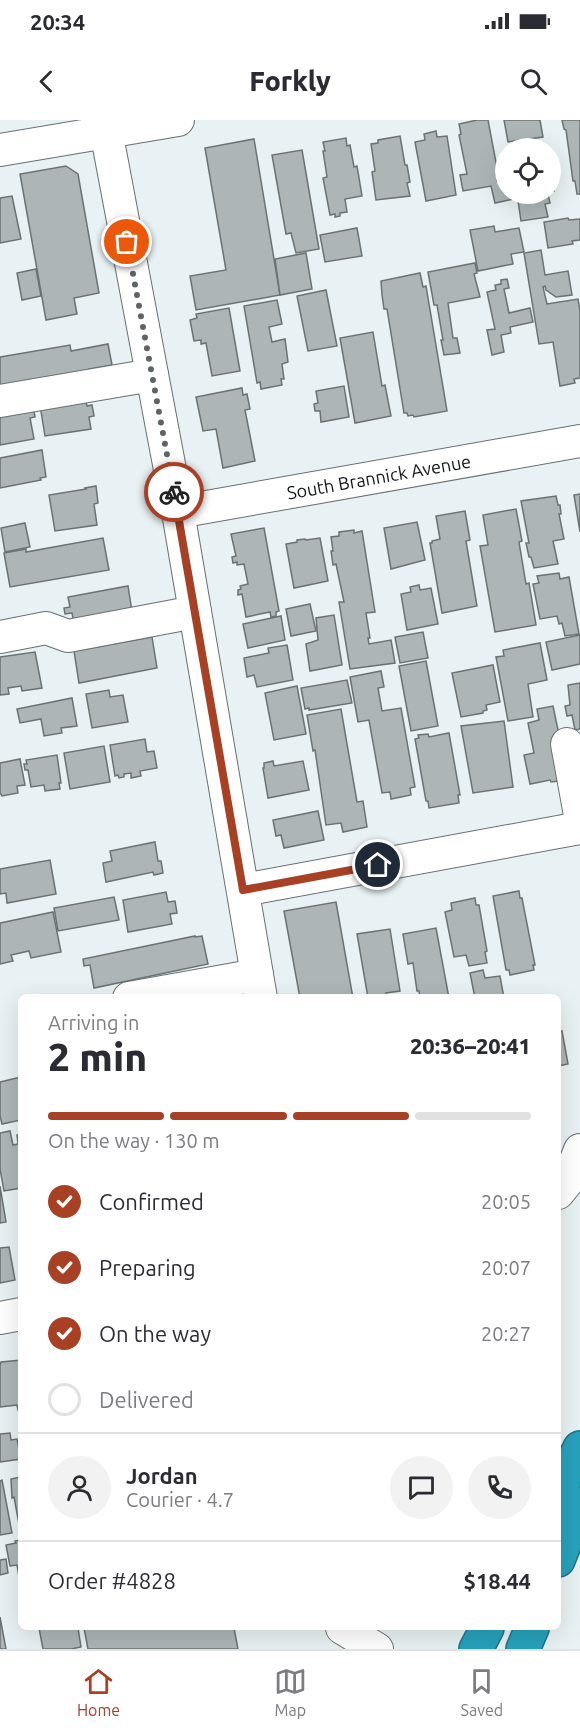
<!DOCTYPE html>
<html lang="en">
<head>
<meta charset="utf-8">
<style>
	body { margin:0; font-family:Ubuntu,sans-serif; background:#f2f2f3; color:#2b2b33; height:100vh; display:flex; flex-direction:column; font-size:22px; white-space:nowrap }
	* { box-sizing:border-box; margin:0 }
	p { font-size:20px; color:#7c7c81 }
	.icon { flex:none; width:33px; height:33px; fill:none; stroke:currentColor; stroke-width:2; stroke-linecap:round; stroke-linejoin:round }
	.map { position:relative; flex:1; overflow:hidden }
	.drawer { position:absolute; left:18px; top:874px; width:543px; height:636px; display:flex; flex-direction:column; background:#fff; border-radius:9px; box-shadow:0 6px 24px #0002 }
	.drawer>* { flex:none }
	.controls { position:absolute; left:495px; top:18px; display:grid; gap:12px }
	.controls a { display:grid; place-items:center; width:66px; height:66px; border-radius:50%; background:#fff; box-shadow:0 6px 24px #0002; font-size:30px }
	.pin { position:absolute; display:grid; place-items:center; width:51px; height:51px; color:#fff; margin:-26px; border:3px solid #fff; border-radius:50%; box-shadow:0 2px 6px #0007 }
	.courier { position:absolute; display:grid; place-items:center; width:60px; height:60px; margin:-30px; border:4px solid #a84024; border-radius:50%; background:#fff; color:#222; box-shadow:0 2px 8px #0007 }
	.headline em { font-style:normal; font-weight:800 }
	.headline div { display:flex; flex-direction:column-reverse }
	.headline { display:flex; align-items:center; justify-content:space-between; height:102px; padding:0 30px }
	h1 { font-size:39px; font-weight:800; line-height:45px }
	.bar { display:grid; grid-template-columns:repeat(4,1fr); gap:9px 6px; align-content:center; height:72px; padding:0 30px }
	.bar i { height:8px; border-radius:4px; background:#e1e1e2 }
	.bar .current { background:#a84024 }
	.bar p { grid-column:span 4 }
	.line { display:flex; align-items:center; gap:15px; padding:0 30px; border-top:2px solid #e1e1e2 }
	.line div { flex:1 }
	.round { display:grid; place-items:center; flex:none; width:63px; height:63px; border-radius:32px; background:#f2f2f3 }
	ol { padding:0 30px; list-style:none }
	li { display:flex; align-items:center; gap:18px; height:66px }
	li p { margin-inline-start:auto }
	li .icon { padding:6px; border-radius:50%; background:#a84024; color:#fff; stroke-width:4 }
	li:last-child { color:#7c7c81 }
	li i { width:33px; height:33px; border:3px solid #e1e1e2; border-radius:50% }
	.status { display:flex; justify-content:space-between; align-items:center; height:42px; padding:0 30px; background:#fff; direction:ltr }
	.status svg { height:16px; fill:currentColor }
	header { display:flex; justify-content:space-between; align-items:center; height:78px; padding:0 30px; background:#fff; font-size:27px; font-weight:800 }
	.dock { display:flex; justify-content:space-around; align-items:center; height:84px; border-top:2px solid #e1e1e2; background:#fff; font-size:16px; color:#7c7c81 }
	.dock a { display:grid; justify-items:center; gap:3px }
	.dock .current { color:#a84024 }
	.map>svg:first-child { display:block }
	.building { fill:#adb5b7; stroke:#6b7274; stroke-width:1.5 }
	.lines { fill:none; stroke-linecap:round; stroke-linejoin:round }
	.minor-casing { stroke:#686f71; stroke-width:34 }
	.highway-casing { stroke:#207182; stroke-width:36 }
	.minor { stroke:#fff; stroke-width:32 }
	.highway { stroke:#27a1bb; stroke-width:33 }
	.done { stroke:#5e6365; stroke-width:6; stroke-dasharray:0 10.8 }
	.route { stroke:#a84024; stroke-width:8 }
	.labels { text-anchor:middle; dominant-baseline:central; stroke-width:6; stroke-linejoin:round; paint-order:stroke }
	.street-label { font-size:18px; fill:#141718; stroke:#f8feff }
</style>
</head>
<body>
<div class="status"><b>20:34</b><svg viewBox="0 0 49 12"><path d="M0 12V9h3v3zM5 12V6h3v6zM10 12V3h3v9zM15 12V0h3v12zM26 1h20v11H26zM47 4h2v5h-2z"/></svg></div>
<header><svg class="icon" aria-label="back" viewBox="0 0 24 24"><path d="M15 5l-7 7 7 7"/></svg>Forkly<svg class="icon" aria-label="search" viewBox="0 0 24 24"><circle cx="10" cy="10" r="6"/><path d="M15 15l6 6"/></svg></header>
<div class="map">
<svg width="580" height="1529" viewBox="0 0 580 1529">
	<rect width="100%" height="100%" fill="#e8f1f3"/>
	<g class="building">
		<polygon points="477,0 488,0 498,53 496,54 497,61 506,59 506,74 513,74 514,79 495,83 491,66 463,71 460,55 467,54 459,15 461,14 459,4"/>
		<polygon points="504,0 540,0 543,17 529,19 529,23 520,24 519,20 508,22"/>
		<polygon points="562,0 580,0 580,74 577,74 575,61 573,61 566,10 564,9"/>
		<polygon points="436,11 437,17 447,16 456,75 426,81 415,22 425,20 424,14"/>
		<polygon points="400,16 405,45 407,45 410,62 407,63 410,76 376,80 372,52 375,51 371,24 378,23 378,20"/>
		<polygon points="346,18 347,26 350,25 354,47 357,46 362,76 345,79 347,92 340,93 340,96 335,97 335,94 330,95 323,58 327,57 323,31 325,31 323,22"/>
		<polygon points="254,19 280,175 196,190 190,156 226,150 205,28"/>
		<polygon points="302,30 319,129 296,133 291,113 286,114 272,35"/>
		<polygon points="66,46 78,54 99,173 74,178 77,194 46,200 20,54"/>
		<polygon points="550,55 554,71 550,71"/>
		<polygon points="517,74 548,74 550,83 545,84 548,97 521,101"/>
		<polygon points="12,76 21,119 0,123 0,78"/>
		<polygon points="568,98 569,100 580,99 580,120 572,121 573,124 548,128 544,102"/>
		<polygon points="494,106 495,112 519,108 524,132 511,134 513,144 478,151 470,110"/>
		<polygon points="357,108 362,136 325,142 320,115"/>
		<polygon points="541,130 545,155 568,151 572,175 556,177 546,170 545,166 543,167 547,184 578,179 580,191 580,258 574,259 575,263 560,266 553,222 539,224 524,133"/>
		<polygon points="306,133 312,169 280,175 275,139"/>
		<polygon points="475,143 477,153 474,154 480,177 448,183 453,218 457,218 460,233 444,235 441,220 443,220 437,185 434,185 428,152"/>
		<polygon points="36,149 41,176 22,180 17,153"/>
		<polygon points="420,153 423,167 426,166 447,291 414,297 413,295 408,296 407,293 404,293 387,189 384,189 382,175 381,161"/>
		<polygon points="507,159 509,168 504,169 509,193 530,188 533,202 510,207 511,213 501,215 504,232 492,235 487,210 495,209 487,172 496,170 495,165 501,164 501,160"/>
		<polygon points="326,170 337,226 308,231 297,176"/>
		<polygon points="277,180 282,204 269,207 272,222 285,219 288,242 282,244 284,259 281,259 282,265 261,269 260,262 257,263 244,186"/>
		<polygon points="229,188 240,251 212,256 206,223 201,224 201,220 194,221 190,200 197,198 196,194"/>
		<polygon points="373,212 382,266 385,265 391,296 355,303 340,218"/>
		<polygon points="108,224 112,245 89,249 92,260 0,273 0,237 70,225 71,231"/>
		<polygon points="344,266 349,297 321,302 320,291 315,291 314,284 318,283 316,271"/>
		<polygon points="242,268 243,275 247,274 250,289 245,290 255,341 223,348 216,309 203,311 196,277"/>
		<polygon points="85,277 87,286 92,285 94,296 89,297 91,309 45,316 40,285"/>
		<polygon points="33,286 35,297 30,298 34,319 0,325 0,291"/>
		<polygon points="42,330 46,357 40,358 41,360 0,368 0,338"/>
		<polygon points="96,366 98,383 94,384 97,405 55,411 49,375 86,369 85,368"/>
		<polygon points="580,374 580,412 574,375"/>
		<polygon points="556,376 558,385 560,385 561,394 559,394 564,419 553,421 558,444 534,448 531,437 529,437 526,423 529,423 521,381"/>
		<polygon points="516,389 522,421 519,422 526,464 529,463 536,505 495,512 480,426 488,425 483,395"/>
		<polygon points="465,391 470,420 466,421 477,486 442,493 430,423 432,423 432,421 440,419 436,396"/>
		<polygon points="417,402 425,440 391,449 384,408"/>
		<polygon points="25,403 30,427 5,432 1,408"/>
		<polygon points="264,408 279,491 276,492 276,496 271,497 270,492 246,497 242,474 238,475 238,470 241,469 240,466 248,464 244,444 237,445 237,442 233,443 232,437 236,436 231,414"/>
		<polygon points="354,410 354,413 362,411 375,492 366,493 370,518 368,518 369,524 391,520 395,543 350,549 339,482 344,482 336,444 333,445 331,431 333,431 331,417 339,416 339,412"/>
		<polygon points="103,418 109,450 10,467 4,433 26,429 26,432"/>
		<polygon points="320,418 328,461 294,468 286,424 297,422 297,420 305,419 306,420"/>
		<polygon points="559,453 560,459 569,457 579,514 565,516 562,503 559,504 557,496 540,499 533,464 539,463 537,456"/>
		<polygon points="419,465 420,470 431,468 438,504 407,510 401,474 411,472 410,467"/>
		<polygon points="128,466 133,498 75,509 72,493 65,494 64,488 70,487 68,477"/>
		<polygon points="310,484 316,511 291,516 286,489"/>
		<polygon points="334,495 342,545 310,551 306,524 318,520 316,498"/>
		<polygon points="281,496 285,520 248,528 243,504"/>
		<polygon points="423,512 428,538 400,543 395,517"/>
		<polygon points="580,515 580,544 552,550 546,522"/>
		<polygon points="152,517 157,548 79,563 74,531"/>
		<polygon points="540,523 547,560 528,564 533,597 508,601 496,537 504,536 503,530"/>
		<polygon points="287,525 293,560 257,567 254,555 247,557 244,538 269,533 268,528"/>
		<polygon points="35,532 42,568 22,571 21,566 8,568 9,574 0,575 0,537"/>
		<polygon points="426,541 438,606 411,611 399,546"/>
		<polygon points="493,545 500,582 486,585 487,590 483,591 483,593 461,597 452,553"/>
		<polygon points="381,551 384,567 378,568 382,591 401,588 415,667 410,668 411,675 391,679 390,672 382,673 369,600 358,602 350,557"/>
		<polygon points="347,560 352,583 309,590 309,588 305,589 301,568"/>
		<polygon points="580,563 580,609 575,610 572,595 567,596 565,586 570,585 568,565"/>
		<polygon points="297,566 306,614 274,620 265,573"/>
		<polygon points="109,570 110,577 123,575 128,602 92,608 86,574"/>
		<polygon points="72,578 77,606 61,608 62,613 44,616 41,599 20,603 17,589"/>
		<polygon points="553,586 562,629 559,661 551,662 550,660 530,664 524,635 534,633 528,603 539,600 537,589"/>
		<polygon points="341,589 357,682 363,681 367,707 343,712 341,703 326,705 315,630 313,631 307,595"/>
		<polygon points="504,601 513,667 473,673 461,606"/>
		<polygon points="449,613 460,675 458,675 459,683 429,688 428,681 426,681 415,619 419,618 418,615 428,614 429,617"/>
		<polygon points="145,619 147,632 154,631 157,648 140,651 141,656 131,658 131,653 124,654 124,657 119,658 118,655 115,656 110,625"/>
		<polygon points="104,626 110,662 70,669 64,633"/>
		<polygon points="57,635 61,663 59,663 60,669 45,671 44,665 31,667 28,650 25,650 24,644 27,644 26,640"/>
		<polygon points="20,639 25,665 17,666 18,673 2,676 0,673 0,643"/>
		<polygon points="273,641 274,646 303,641 309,670 268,678 263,648 264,648 264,643"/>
		<polygon points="318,691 324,720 284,728 281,715 276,716 273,700"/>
		<polygon points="155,722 158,741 161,741 163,753 154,755 153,752 106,762 103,743 112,741 110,731"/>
		<polygon points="50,740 56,774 7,783 6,773 0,774 0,749"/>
		<polygon points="519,771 520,778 522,778 535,845 533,845 534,850 510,855 509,850 506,850 493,776"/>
		<polygon points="166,772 168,782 175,781 177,793 170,794 172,804 128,812 123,780"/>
		<polygon points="114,777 119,800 58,811 54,788"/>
		<polygon points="475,778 476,785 479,785 487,831 485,832 487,843 469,846 466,835 454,837 445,792 452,790 451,783"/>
		<polygon points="336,782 353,878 300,878 284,791"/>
		<polygon points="53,792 61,832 31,838 29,831 11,835 13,841 0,844 0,803"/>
		<polygon points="436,808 449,878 420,878 419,871 417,871 413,843 408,844 403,814"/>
		<polygon points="390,809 400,871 386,873 386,877 368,878 357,814"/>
		<polygon points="195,816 195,817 202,816 208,844 94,868 90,845 84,846 83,839"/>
		<polygon points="483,850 485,858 500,856 504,878 475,878 470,853"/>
		<polygon points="562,911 568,944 558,946 558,912"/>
		<polygon points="21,957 21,1000 2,1004 0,996 0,962"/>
		<polygon points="10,1011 13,1025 18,1024 17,1015 21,1015 21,1068 4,1071 0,1049 0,1013"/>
		<polygon points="0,1066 6,1102 0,1103"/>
		<polygon points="9,1127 15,1160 0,1163 0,1128"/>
		<polygon points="21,1240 21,1289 18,1290 17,1285 0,1287 0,1245 1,1242"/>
		<polygon points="10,1313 11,1320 17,1319 21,1339 0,1342 0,1314"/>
		<polygon points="21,1357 21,1404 19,1404 14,1377 12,1378 11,1359"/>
		<polygon points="2,1360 12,1413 0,1415 0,1361"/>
		<polygon points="21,1420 21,1469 17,1445 10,1446 6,1425 16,1423 15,1421"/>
		<polygon points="6,1439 8,1453 0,1455 0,1440"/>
		<polygon points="0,1497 6,1529 0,1529"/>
		<polygon points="39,1508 78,1508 81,1527 71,1529 43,1529"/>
		<polygon points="84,1508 234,1508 238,1529 88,1529"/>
	</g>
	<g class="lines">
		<g class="minor-casing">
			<g id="minor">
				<polyline points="104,0 178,392 261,878"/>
				<polyline points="0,30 178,0"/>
				<polyline points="0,281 152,255"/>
				<path id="s1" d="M 178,392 L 580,321"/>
				<polyline points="0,517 46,508 68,516 195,492"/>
				<polyline points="567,624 580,695"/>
				<polyline points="243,770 580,708"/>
				<polyline points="129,878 257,855"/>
				<polyline points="558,1073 567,1062 580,1030"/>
				<polyline points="0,1198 21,1194"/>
				<polyline points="342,1508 377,1529"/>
			</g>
		</g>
		<g class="highway-casing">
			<g id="highway">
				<polyline points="558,1373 580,1328"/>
				<polyline points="558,1440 580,1384"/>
				<polyline points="476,1529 487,1508"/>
				<polyline points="523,1529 532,1508"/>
			</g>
		</g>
		<use href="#minor" class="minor"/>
		<use href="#highway" class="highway"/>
	</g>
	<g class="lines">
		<polyline class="done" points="127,122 174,372"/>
		<polyline class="route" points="174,372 243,770 378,745"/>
	</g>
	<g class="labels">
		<g class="street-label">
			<text stroke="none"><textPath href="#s1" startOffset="204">South Brannick Avenue</textPath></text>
		</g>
	</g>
</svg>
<div class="controls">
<a><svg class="icon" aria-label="locate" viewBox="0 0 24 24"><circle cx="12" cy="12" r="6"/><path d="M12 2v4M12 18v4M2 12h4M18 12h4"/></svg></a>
</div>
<div class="pin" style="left:127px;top:122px;background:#ea580c"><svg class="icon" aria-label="bag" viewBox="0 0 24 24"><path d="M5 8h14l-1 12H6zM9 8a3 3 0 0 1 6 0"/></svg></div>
<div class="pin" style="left:378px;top:745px;background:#1f2937"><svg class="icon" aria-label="home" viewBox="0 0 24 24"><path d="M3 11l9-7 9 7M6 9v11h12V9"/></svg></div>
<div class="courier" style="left:174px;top:372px"><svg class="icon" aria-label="bike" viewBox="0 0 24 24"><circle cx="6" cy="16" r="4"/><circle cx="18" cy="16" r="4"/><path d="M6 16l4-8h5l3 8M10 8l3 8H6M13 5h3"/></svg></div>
<section class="drawer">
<div class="headline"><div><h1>2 min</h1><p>Arriving in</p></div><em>20:36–20:41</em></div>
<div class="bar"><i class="current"></i><i class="current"></i><i class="current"></i><i></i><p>On the way · 130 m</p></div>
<ol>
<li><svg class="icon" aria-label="check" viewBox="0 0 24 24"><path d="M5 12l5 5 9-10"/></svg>Confirmed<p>20:05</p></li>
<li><svg class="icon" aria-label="check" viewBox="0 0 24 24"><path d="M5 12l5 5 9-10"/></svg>Preparing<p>20:07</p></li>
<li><svg class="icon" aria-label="check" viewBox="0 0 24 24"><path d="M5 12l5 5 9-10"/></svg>On the way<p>20:27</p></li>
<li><i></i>Delivered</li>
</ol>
<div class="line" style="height:108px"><a class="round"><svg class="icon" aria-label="person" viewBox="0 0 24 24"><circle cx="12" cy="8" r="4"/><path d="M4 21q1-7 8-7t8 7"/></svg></a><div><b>Jordan</b><p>Courier · 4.7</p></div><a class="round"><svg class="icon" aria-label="chat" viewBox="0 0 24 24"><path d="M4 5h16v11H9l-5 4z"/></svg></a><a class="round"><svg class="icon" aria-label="phone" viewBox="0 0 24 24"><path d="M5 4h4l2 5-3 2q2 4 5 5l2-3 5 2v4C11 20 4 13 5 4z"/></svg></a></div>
<div class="line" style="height:78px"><div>Order #4828</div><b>$18.44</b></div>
</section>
</div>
<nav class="dock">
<a class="current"><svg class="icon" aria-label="home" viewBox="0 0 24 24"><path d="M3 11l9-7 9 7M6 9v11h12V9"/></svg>Home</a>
<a><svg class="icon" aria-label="map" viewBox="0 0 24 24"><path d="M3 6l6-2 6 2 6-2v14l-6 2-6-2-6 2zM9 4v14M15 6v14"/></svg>Map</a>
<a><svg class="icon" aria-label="saved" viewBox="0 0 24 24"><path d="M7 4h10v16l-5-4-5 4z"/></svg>Saved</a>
</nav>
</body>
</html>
